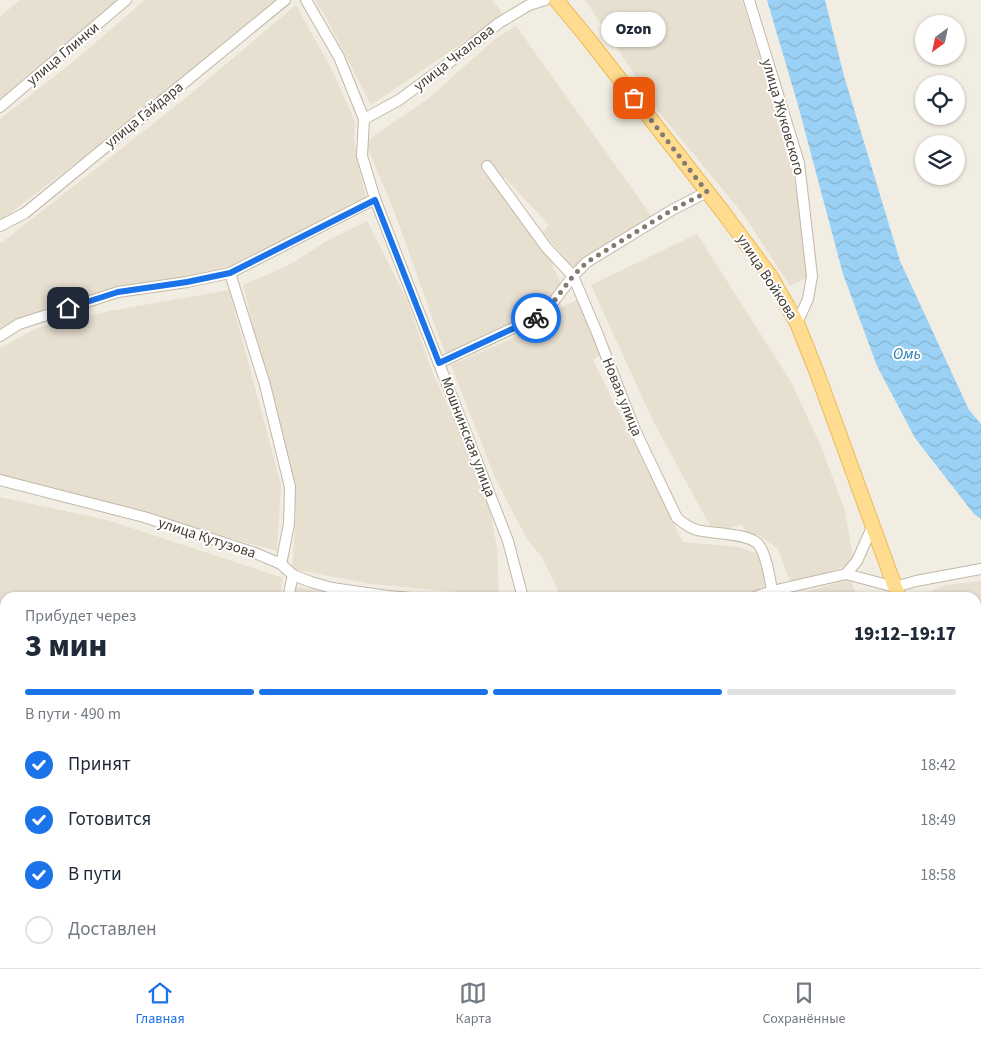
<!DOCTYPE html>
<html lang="ru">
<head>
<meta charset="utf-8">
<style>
	body { margin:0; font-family:"Source Sans 3",sans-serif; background:#f6f6f7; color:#1f2937; height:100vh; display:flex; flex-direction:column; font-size:19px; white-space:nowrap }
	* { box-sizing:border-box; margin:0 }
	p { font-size:16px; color:#747a83 }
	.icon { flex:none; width:28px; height:28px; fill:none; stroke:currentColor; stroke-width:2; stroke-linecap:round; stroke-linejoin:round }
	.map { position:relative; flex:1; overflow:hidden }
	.details { position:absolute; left:0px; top:592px; width:981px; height:376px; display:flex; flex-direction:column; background:#fff; border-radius:15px 15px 0 0; box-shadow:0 1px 4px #0004 }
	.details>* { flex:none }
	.needle { width:32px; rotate:213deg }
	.controls { position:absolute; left:915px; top:15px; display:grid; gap:10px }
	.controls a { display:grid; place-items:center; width:50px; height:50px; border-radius:50%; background:#fff; box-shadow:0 1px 4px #0004; font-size:25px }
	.pin { position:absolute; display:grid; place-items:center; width:42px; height:42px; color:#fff; margin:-21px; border-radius:10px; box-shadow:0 2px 8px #0006 }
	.courier { position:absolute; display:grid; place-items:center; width:50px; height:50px; margin:-25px; border:4px solid #1a73e8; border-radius:50%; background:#fff; color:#222; box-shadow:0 1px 6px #0007 }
	.bubble { position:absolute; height:35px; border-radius:18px; background:#fff; box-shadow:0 1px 4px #0004; font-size:16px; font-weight:800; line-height:35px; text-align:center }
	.overview em { font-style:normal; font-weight:800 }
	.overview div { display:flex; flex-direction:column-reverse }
	.overview { display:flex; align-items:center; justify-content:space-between; height:85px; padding:0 25px }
	h1 { font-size:32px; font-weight:800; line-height:38px }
	.bar { display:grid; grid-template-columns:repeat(4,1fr); gap:8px 5px; align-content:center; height:60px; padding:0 25px }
	.bar i { height:6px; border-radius:4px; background:#e0e1e3 }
	.bar .selected { background:#1a73e8 }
	.bar p { grid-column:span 4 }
	ol { padding:0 25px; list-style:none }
	li { display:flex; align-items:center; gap:15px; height:55px }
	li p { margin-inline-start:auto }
	li .icon { padding:5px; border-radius:50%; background:#1a73e8; color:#fff; stroke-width:4 }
	li:last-child { color:#747a83 }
	li i { width:28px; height:28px; border:2px solid #e0e1e3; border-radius:50% }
	.menu { display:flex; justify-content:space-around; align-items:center; height:70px; border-top:1px solid #e0e1e3; background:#fff; font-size:14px; color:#747a83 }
	.menu a { display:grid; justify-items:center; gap:2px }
	.menu .selected { color:#1a73e8 }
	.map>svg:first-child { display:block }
	.residential { fill:#e7dfd0 }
	.industrial { fill:url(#industrial-grid) }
	.water { fill:url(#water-waves) }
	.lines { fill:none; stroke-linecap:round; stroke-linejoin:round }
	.minor-casing { stroke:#c1b8a8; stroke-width:12 }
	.major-casing { stroke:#eabb59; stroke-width:16 }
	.minor { stroke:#fff; stroke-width:10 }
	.major { stroke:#ffdc8f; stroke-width:14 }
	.done { stroke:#817b70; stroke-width:5; stroke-dasharray:0 9 }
	.route { stroke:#1a73e8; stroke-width:6 }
	.labels { text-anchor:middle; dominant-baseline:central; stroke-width:4; stroke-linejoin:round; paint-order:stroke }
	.street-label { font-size:15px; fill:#443d33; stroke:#fff }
	.water-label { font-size:16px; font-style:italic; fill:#267cb5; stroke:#fff }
</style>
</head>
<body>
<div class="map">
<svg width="981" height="968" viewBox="0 0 981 968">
	<defs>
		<pattern id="industrial-grid" width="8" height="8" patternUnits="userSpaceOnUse" patternTransform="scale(1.25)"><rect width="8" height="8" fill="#e4ded8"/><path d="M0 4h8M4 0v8" fill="none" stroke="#c5bfba"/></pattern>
		<pattern id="water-waves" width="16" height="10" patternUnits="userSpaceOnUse" patternTransform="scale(1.25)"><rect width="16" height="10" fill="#9ad1f4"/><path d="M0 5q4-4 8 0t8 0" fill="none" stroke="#86b4d2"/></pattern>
	</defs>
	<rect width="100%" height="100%" fill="#f2ede2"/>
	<g class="residential">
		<polygon points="20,0 121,0 70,41 0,103 0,17"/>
		<polygon points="145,0 284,0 190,75 0,221 0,119 74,61"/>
		<polygon points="315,0 492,0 504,15 371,105 328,21"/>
		<polygon points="585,0 742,0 781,122 796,190 806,247 807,278 790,286 744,215 662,116"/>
		<polygon points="296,5 334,74 355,122 354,138 361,177 368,204 229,271 54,309 0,337 0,244 182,101"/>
		<polygon points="516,26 648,211 652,219 572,267 543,232 549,225 505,178 499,182 547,253 564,290 543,311 507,333 445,353 394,211 365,142 429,98 495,39"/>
		<polygon points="367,221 407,300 432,371 467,447 490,510 497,548 499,596 372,584 292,569 296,514 289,473 243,285 289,265 330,239"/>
		<polygon points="697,234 791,382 821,446 845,511 854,564 791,584 778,549 759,535 746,534 742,524 714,533 653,421 591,285"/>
		<polygon points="229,290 281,485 277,551 162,520 0,474 0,348 37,328 110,311"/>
		<polygon points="579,299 603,353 593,360 683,542 739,547 761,555 769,591 745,598 561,597 542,557 527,539 495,478 451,365 548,323 562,307"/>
		<polygon points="0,497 107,520 283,578 280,597 5,598 5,641 0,641"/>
		<polygon points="850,579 857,597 784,598"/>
		<polygon points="981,581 981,755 976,742 976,598 921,598 921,596 945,585"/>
		<polygon points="296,587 351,597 294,597"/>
		<polygon points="0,661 5,662 5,775 0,775"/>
		<rect x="0" y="800" width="5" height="124"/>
		<polygon points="0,942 5,943 5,964 165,964 165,968 0,968"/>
		<polygon points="333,964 390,964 390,968 320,968"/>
		<polygon points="596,964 696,964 693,968 596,968"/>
		<polygon points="765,964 842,964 835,968 766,968 764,966"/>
	</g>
	<polygon class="industrial" points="842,964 962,964 959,968 835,968"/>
	<polygon class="water" points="767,0 825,0 844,76 900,261 969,410 981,424 981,519 974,514 915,438 877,366 843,274 798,105"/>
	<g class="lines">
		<g class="minor-casing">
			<g id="minor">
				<polyline points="306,0 339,57 364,119 362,156 375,199 508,541 523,598"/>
				<polyline points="749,0 799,163 812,276 808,299 797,323"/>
				<polyline points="0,107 126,0"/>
				<polyline points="364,119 399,100 441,69 499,23 529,5 545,0"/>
				<path d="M 487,166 L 546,247 L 573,276 L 598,335 L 634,428 L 677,518 C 683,523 689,528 697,530 C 712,534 746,533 757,543 C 766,551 770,579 772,591"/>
				<polyline points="0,226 25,213 285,0"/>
				<polyline points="230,273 265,385 290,487 289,524 281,564"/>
				<polyline points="0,336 19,324 118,292 187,282 230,273 375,199"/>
				<polyline points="439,363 545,313 573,276 587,262 672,210 707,192"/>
				<polyline points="0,480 144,517 255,553 281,564 293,575 311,582 332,588 388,596 411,598"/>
				<polyline points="846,574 857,561 873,525"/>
				<polyline points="288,598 293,575"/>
				<polyline points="752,598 772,591 846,574 895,587 916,581 981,569"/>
				<polyline points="0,651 5,652"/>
				<polyline points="0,786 5,785"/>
				<polyline points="0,930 5,931"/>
				<polyline points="175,964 175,968"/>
				<polyline points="404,964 405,968"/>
				<polyline points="582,964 583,968"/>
				<polyline points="294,968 299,964"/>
				<polyline points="508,968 508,964"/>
				<polyline points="696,968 698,964"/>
			</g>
		</g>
		<g class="major-casing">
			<g id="major">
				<polyline points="556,0 586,36 723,212 771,277 797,323 817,373 899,598"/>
				<polyline points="976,814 981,827"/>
			</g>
		</g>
		<use href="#minor" class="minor"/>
		<use href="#major" class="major"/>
	</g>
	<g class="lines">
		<polyline class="done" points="536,318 545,313 573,276 587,262 672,210 707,192 634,98"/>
		<polyline class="route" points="68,308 118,292 187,282 230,273 375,200 439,363 536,318"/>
	</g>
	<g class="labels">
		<g class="street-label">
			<text transform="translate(63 54) rotate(-40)">улица Глинки</text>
			<text transform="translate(454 58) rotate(-38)">улица Чкалова</text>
			<text transform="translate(144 115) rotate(-39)">улица Гайдара</text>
			<text transform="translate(783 117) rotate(74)">улица Жуковского</text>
			<text transform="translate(767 277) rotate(57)">улица Войкова</text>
			<text transform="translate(622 397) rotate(68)">Новая улица</text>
			<text transform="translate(468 437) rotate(69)">Мошнинская улица</text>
			<text transform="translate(207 538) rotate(18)">улица Кутузова</text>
		</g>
		<g class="water-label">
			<text x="907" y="354">Омь</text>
		</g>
	</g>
</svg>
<div class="controls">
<a><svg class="needle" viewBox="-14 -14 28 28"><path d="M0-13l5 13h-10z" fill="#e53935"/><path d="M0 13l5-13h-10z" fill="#747a83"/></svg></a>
<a><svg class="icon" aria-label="locate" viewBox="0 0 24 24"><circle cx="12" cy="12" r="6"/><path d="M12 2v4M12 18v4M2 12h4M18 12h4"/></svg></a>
<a><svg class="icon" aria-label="layers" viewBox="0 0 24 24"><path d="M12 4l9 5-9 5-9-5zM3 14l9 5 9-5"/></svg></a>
</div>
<div class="pin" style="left:634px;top:98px;background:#ea580c"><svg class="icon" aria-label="bag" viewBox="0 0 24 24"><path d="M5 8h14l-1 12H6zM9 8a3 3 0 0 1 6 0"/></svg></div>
<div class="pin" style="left:68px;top:308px;background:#1f2937"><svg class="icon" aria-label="home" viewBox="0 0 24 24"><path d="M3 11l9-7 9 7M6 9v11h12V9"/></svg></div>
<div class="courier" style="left:536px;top:318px"><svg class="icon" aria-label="bike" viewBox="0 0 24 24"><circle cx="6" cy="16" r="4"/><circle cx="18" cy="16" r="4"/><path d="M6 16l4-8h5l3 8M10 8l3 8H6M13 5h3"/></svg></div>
<div class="bubble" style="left:601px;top:12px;width:65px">Ozon</div>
<section class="details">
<div class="overview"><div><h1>3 мин</h1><p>Прибудет через</p></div><em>19:12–19:17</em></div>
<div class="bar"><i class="selected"></i><i class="selected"></i><i class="selected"></i><i></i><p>В пути · 490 m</p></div>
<ol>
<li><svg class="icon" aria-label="check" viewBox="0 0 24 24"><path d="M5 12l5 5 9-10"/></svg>Принят<p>18:42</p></li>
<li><svg class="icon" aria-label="check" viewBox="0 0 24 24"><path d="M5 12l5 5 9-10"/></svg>Готовится<p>18:49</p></li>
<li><svg class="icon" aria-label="check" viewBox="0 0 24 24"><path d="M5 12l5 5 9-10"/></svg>В пути<p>18:58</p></li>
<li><i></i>Доставлен</li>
</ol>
</section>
</div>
<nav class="menu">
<a class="selected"><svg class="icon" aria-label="home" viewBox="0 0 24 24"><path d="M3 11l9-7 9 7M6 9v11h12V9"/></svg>Главная</a>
<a><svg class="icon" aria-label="map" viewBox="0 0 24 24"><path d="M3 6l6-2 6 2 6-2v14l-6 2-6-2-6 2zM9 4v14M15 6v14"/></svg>Карта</a>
<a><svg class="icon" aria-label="saved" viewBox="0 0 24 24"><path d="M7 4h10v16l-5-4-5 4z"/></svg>Сохранённые</a>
</nav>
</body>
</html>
